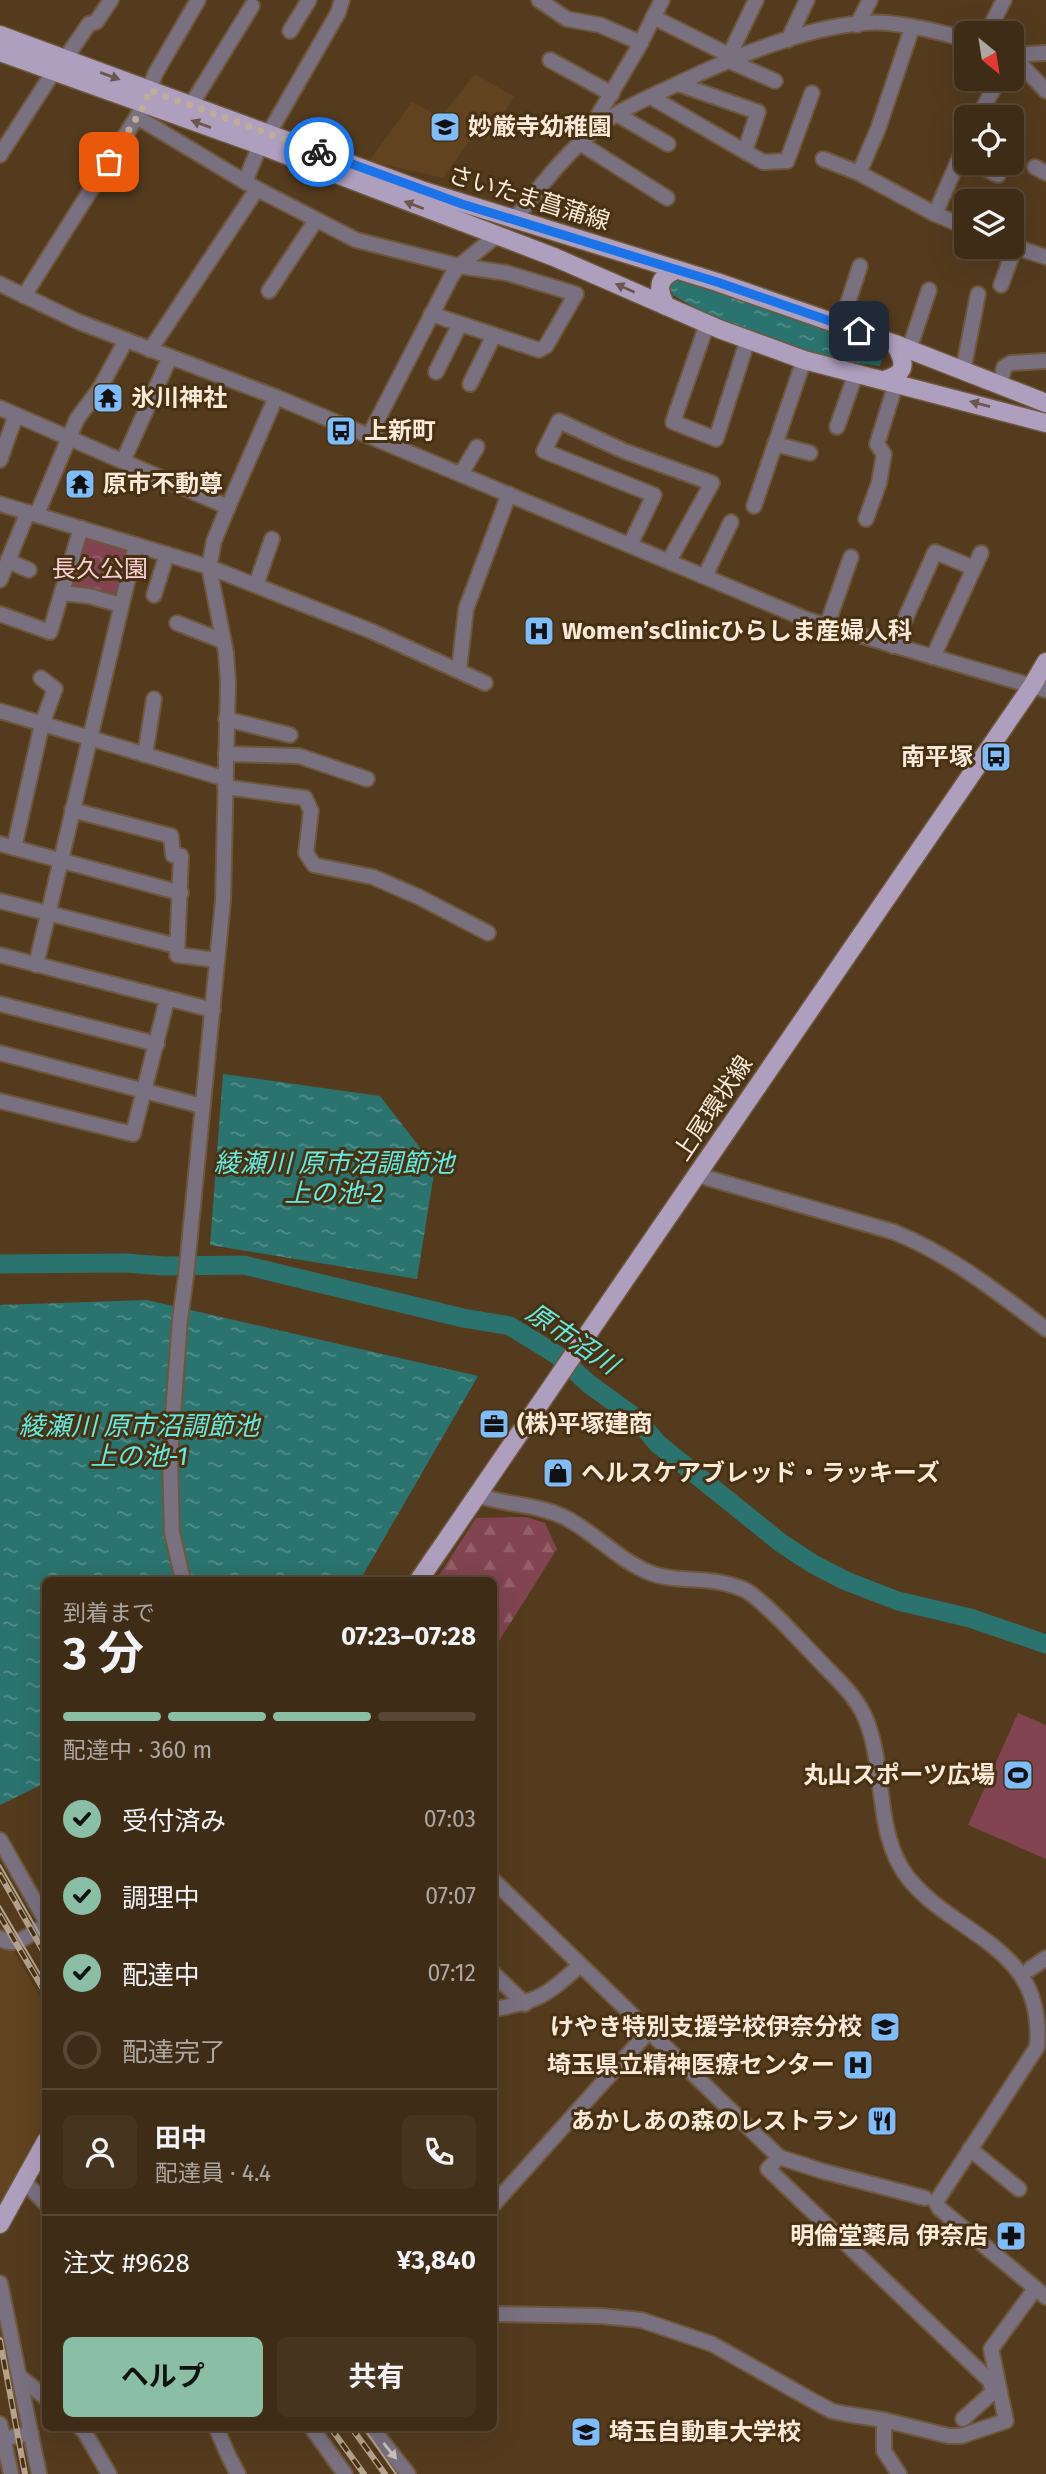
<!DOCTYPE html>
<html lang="ja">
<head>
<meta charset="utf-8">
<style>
	body { margin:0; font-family:"Fira Sans","Noto Sans JP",sans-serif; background:#46341f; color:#f1f3f6; height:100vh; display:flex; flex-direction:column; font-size:26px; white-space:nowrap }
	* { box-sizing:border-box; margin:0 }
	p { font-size:23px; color:#ada7a1 }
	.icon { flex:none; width:38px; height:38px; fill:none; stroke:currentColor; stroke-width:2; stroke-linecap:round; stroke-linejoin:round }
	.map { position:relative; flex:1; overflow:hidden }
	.drawer { position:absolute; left:42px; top:1577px; width:455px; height:854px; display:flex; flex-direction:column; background:#3f2c16; border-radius:10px; box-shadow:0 7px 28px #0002,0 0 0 2px #584835 }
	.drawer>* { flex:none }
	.needle { width:46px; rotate:150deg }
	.controls { position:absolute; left:954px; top:21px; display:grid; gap:14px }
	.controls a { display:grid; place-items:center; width:70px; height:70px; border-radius:10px; background:#3f2c16; box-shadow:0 7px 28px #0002,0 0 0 2px #584835; font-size:35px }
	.pin { position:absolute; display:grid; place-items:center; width:60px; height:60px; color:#fff; margin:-30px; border-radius:14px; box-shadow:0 4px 10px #0006 }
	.courier { position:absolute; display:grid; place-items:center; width:70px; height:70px; margin:-35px; border:5px solid #1a73e8; border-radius:50%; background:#fff; color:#222; box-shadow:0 2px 9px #0007 }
	.head em { font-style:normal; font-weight:700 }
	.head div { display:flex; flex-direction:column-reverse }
	.head { display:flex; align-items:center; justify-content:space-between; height:119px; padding:0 21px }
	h1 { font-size:46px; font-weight:700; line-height:52px }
	.bar { display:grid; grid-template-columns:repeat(4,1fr); gap:10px 7px; align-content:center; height:84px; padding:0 21px }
	.bar i { height:9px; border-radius:5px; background:#584835 }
	.bar .on { background:#8abfa5 }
	.bar p { grid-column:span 4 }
	.line { display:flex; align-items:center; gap:18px; padding:0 21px; border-top:2px solid #584835 }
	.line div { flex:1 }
	.round { display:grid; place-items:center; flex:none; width:74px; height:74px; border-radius:10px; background:#46341f }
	ol { padding:0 21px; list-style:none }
	li { display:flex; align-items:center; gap:21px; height:77px }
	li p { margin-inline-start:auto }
	li .icon { padding:7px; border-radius:50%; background:#8abfa5; color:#111; stroke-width:4 }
	li:last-child { color:#ada7a1 }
	li i { width:38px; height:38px; border:4px solid #584835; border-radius:50% }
	.action { display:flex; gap:14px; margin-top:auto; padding:14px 21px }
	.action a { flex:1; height:80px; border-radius:10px; background:#8abfa5; color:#111; font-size:28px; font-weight:700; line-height:80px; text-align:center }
	.action a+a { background:#46341f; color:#f1f3f6 }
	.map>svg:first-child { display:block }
	.built { fill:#614320 }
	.green { fill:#814450 }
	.forest { fill:url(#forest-firs) }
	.park { fill:url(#park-crowns) }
	.water { fill:url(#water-ripples) }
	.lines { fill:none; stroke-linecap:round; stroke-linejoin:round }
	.river { stroke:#2b736e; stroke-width:19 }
	.minor-casing { stroke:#6e573c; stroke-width:18 }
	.major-casing { stroke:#6e573c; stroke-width:21 }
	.minor { stroke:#797180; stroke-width:14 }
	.major { stroke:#af9fbe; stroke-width:18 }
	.tram { stroke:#b5a28c; stroke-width:2 }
	.rail-casing { stroke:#b5a28c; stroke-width:6 }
	.rail { stroke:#483013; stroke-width:3.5; stroke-dasharray:10; stroke-linecap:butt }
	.oneway { fill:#6c574f }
	.oneway2 { fill:#ccc0ba }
	.done { stroke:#bfad98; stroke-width:7; stroke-dasharray:0 12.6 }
	.route { stroke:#1a73e8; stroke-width:9 }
	.labels { text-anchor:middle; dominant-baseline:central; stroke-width:6; stroke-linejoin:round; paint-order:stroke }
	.poi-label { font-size:24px; font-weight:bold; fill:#f9ead9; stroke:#483013; text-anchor:start }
	.street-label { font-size:24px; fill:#f9ead9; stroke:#483013 }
	.park-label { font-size:24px; fill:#fbd1d7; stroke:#483013 }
	.water-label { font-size:26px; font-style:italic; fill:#63ebe1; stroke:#483013 }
</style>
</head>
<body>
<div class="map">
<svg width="1046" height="2474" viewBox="0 0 1046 2474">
	<defs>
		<pattern id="forest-firs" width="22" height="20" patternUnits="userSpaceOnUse" patternTransform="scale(1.75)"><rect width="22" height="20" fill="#814450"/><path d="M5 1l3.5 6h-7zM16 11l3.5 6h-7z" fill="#945f69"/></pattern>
		<pattern id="park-crowns" width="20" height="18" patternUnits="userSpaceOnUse" patternTransform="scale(1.75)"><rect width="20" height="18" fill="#814450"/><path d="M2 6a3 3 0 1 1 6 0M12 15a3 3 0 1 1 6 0" fill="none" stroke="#945f69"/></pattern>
		<pattern id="water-ripples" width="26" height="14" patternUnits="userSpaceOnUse" patternTransform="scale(1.75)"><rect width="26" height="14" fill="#2b736e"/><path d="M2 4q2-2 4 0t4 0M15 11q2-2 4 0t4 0" fill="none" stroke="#558e89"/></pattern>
	</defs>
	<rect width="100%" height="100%" fill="#543b1e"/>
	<g class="built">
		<polygon points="475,74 514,96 489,140 472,137 443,178 369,161 412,102 441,117"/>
		<polygon points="0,1926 46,2008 45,2119 0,2205"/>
	</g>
	<polygon class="green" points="1018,1713 1046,1725 1046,1859 968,1825"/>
	<polygon class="forest" points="526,1517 545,1523 557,1549 494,1649 494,1580 436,1580 476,1518"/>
	<polygon class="park" points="82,536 131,547 118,597 68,588"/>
	<g class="water">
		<path d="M 680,277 L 885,349 L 880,366 C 865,364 848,362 832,359 C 777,349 721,323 673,295 L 669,285 L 671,281 Z"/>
		<polygon points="223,1074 380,1096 435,1167 417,1279 210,1245"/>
		<polygon points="147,1300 478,1376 360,1580 46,1580 45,1783 0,1805 0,1305"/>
	</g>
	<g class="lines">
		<polyline class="river" points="0,1264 125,1263 164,1266 244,1265 463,1318 510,1326 557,1355 589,1384 636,1418 658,1444 781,1543 813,1564 846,1581 898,1601 970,1618 1046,1644"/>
		<g class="minor-casing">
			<g id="minor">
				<polyline points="539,0 567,19 600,25 641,43"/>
				<polyline points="756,0 727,60 775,81"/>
				<polyline points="653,17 729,55"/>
				<polyline points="857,25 870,0"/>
				<polyline points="290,31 309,0"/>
				<polyline points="987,33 1004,0"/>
				<polyline points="788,40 807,0"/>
				<polyline points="1012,55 1046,91"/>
				<polyline points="1012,55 1046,53"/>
				<polyline points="65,59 89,24 96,22 111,0"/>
				<polyline points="550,60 612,94"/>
				<polyline points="678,84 758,112 745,151"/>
				<polyline points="651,97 763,162 787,161 812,93"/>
				<polyline points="191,105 252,6"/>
				<polyline points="618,115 668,144"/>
				<polyline points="137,117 257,189 356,240 459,266 507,273 576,294 546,346 539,350 431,314"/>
				<polyline points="978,117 999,79"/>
				<polyline points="590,129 638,48 662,0"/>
				<polyline points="269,133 338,13 342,0"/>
				<polyline points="580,143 667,198"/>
				<polyline points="966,143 935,214 966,227"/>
				<polyline points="0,155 54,71"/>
				<polyline points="823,159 859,173 878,129 912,28"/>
				<polyline points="973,163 998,175"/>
				<polyline points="1035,167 1046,173"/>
				<polyline points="859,173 935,214"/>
				<polyline points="245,182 260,145"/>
				<path d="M 514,220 C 541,185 569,149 604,122 C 625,107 652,96 675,85 C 731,58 825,18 888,23 C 914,26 942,32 966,40"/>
				<polyline points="1012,246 1046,257"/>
				<polyline points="0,284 79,322 276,397 808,620 1046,690"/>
				<polyline points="1001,285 1015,247"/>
				<polyline points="269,291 316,220"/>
				<polyline points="24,296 145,104 155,74 198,0"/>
				<polyline points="707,324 673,422 716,439 748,339"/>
				<polyline points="841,324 860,266"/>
				<polyline points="150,350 257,189"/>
				<polyline points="909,350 929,290"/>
				<polyline points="963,371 978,294"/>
				<polyline points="436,372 460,324"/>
				<polyline points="470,384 494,335"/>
				<polyline points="1000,386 1004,367 1011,363 1046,361"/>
				<polyline points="0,408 228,507"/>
				<polyline points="837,427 856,373"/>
				<polyline points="369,436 452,275 459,266 496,236"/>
				<polyline points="775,444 810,453"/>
				<polyline points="0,460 16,415"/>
				<polyline points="123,461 170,357"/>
				<polyline points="461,474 477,447"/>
				<polyline points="0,504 209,567 371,631 485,683"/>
				<polyline points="754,506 804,360"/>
				<polyline points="37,514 77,419 100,388 126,340"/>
				<polyline points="866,519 879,483 884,454 877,444 896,383"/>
				<polyline points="630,545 654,495 544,451 559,421 624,451 712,483 669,561"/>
				<polyline points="8,561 29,570"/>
				<polyline points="705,576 731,522"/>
				<polyline points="0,580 28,512"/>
				<polyline points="256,585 272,539"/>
				<polyline points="62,593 89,596 121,605"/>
				<polyline points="154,595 167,554"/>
				<polyline points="0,614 50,632 81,528"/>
				<polyline points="177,623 223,641"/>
				<polyline points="827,625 851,557"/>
				<polyline points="893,646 935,552 974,568"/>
				<polyline points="933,657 981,553"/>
				<polyline points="459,670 466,609 509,494"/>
				<polyline points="0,711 226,779"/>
				<polyline points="226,719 290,735"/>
				<polyline points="226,754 299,756 367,779"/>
				<polyline points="145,755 154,699"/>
				<polyline points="225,787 305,798 311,811 306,853 314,865 373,877 419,897 488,933"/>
				<polyline points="72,810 171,836 173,855 181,856 177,955 217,960"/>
				<polyline points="0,844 181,893"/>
				<polyline points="14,848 42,724 55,689 41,678"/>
				<polyline points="0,901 177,946"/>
				<polyline points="0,955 213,1010"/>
				<polyline points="36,965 136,545"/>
				<polyline points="0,1004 157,1044"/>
				<polyline points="0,1053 202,1106"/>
				<polyline points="0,1101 133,1134 167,1000"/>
				<path d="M 697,1175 L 894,1232 C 951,1255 997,1292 1046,1329"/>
				<path d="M 477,1495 C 505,1505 536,1504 564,1517 C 594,1532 617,1559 648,1572 C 674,1583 704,1576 731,1585 C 738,1587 745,1589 750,1593 C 774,1611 794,1635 815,1656 C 831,1674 852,1691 863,1713 C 888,1764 872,1833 909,1879 C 956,1937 1046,1946 1037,2047 L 936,2202 L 939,2208 L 1046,2297"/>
				<polyline points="183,1580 172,1533 170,1456 180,1319 186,1276 223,901 228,682 226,653 209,567 214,541 228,507 276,397"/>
				<polyline points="0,1840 46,1921"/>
				<polyline points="494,1881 779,2157 822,2171 925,2198"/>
				<path d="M 0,1938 C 13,1950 32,1933 46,1925"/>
				<polyline points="1030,1969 1046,1958"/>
				<polyline points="494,1974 525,2004"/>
				<path d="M 494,2009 C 537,2002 548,1995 580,1965"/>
				<polyline points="970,2149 1019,2189"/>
				<polyline points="779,2157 768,2169 990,2381 993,2392 963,2419"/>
				<polyline points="24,2181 46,2204"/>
				<polyline points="494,2204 649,2031"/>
				<polyline points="0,2283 39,2474"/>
				<polyline points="494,2314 601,2316 641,2320 712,2344 815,2402 832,2411 846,2414 884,2420 949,2436 961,2436 1006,2421 991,2349 1035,2289"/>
				<polyline points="19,2376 46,2398"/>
				<polyline points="884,2420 884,2451 899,2474"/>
				<polyline points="0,2424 11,2474"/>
				<polyline points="79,2427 84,2431 109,2474"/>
				<polyline points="216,2427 228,2455 238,2474"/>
				<polyline points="311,2427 345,2474"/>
				<polyline points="371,2427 408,2474"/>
				<polyline points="3,2439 31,2433"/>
			</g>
		</g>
		<g class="major-casing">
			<g id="major">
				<polyline points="0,35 421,190 717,282 895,344 1046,403"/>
				<polyline points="0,52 260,145 554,257 719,329 804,360 1046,423"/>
				<path d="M 666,306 C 657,289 657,278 676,270"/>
				<path d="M 884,380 C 907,373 906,364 895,344"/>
				<polyline points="419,1580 1032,686 1046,662"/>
				<polyline points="0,2224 46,2141"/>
			</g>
		</g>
		<use href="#minor" class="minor"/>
		<use href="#major" class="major"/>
		<g class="tram">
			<polyline points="0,1865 46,1945"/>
			<polyline points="0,1906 46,1984"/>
			<polyline points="363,2427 396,2474"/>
		</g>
		<g class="rail-casing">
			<g id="rail">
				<polyline points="0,1875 46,1956"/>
				<polyline points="0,1916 46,1994"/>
				<polyline points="0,2340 25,2474"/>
				<polyline points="330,2427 364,2474"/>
				<polyline points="351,2427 385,2474"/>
			</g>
		</g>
		<use href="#rail" class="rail"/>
	</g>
	<defs><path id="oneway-solid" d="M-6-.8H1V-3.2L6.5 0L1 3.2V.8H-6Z" transform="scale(1.75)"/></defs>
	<g class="oneway">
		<use href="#oneway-solid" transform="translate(110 76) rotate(20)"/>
		<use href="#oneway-solid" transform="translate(201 124) rotate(-160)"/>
		<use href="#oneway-solid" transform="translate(414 205) rotate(-159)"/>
		<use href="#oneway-solid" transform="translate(625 288) rotate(-156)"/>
		<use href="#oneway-solid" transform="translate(980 404) rotate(-165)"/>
	</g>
	<use class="oneway2" href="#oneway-solid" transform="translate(390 2451) rotate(51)"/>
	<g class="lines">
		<polyline class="done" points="109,162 145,104 149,90 319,152"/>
		<polyline class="route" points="319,152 462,204 717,282 859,331"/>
	</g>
	<defs>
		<g id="school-square" transform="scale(1.575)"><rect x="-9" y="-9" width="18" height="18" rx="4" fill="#7fbdfa" stroke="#483013"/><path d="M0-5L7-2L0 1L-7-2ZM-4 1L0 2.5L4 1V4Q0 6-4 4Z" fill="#111"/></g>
		<g id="temple-square" transform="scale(1.575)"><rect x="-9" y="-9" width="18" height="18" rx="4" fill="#7fbdfa" stroke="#483013"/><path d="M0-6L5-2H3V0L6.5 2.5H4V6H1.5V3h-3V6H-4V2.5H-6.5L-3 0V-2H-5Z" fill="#111"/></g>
		<g id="bus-square" transform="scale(1.575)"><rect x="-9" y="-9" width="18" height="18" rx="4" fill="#7fbdfa" stroke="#483013"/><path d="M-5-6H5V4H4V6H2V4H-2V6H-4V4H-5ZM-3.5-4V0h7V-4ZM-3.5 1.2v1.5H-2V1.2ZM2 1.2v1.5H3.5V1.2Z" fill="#111"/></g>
		<g id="hospital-square" transform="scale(1.575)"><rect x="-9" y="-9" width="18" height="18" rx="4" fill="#7fbdfa" stroke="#483013"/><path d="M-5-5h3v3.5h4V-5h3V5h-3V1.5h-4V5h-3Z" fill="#111"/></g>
		<g id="office-square" transform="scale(1.575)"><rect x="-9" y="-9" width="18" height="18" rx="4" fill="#7fbdfa" stroke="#483013"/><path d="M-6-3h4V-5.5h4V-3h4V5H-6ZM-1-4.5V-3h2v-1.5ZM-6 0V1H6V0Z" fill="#111"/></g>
		<g id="shop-square" transform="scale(1.575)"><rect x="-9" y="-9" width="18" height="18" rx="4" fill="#7fbdfa" stroke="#483013"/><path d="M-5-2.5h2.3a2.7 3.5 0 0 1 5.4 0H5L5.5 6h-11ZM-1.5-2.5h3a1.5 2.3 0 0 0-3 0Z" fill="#111"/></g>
		<g id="stadium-square" transform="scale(1.575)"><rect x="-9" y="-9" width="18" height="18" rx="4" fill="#7fbdfa" stroke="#483013"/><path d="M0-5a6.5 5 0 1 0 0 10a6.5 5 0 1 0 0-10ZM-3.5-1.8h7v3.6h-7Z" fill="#111"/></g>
		<g id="restaurant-square" transform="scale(1.575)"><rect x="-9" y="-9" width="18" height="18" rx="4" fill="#7fbdfa" stroke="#483013"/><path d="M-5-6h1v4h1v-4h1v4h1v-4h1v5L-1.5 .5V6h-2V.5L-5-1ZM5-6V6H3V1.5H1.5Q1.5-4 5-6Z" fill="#111"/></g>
		<g id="pharmacy-square" transform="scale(1.575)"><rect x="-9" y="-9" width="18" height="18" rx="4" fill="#7fbdfa" stroke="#483013"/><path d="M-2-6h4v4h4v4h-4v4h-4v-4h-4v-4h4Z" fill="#111"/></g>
		<g id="university-square" transform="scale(1.575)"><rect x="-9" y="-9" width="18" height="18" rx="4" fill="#7fbdfa" stroke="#483013"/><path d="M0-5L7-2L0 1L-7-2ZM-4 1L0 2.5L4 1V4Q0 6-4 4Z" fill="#111"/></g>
	</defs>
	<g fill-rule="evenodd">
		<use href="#school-square" x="445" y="127"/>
		<use href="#temple-square" x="108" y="398"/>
		<use href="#bus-square" x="341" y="431"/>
		<use href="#temple-square" x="80" y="484"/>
		<use href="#hospital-square" x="539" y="631"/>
		<use href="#bus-square" x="996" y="757"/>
		<use href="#office-square" x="494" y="1424"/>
		<use href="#shop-square" x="558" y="1473"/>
		<use href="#stadium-square" x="1018" y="1775"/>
		<use href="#school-square" x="885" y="2027"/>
		<use href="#hospital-square" x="858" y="2065"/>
		<use href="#restaurant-square" x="882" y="2121"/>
		<use href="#pharmacy-square" x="1011" y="2236"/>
		<use href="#university-square" x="586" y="2432"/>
	</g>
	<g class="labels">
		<g class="poi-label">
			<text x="468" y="127">妙厳寺幼稚園</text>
			<text x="131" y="398">氷川神社</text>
			<text x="364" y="431">上新町</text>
			<text x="103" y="484">原市不動尊</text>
			<text x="562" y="631">Women’sClinicひらしま産婦人科</text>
			<text x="973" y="757" text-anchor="end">南平塚</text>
			<text x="517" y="1424">(株)平塚建商</text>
			<text x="581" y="1473">ヘルスケアブレッド・ラッキーズ</text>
			<text x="995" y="1775" text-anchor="end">丸山スポーツ広場</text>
			<text x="862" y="2027" text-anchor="end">けやき特別支援学校伊奈分校</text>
			<text x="835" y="2065" text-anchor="end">埼玉県立精神医療センター</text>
			<text x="859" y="2121" text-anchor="end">あかしあの森のレストラン</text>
			<text x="988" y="2236" text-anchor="end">明倫堂薬局 伊奈店</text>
			<text x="609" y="2432">埼玉自動車大学校</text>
		</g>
		<g class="street-label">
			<text transform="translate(529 198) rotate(17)">さいたま菖蒲線</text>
			<text transform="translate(713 1108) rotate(-56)">上尾環状線</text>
		</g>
		<g class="park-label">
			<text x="100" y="569">長久公園</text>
		</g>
		<g class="water-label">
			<text x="334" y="1163">綾瀬川 原市沼調節池<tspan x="334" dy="30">上の池-2</tspan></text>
			<text transform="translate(572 1339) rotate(34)">原市沼川</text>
			<text x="139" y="1426">綾瀬川 原市沼調節池<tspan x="139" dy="30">上の池-1</tspan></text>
		</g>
	</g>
</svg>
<div class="controls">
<a><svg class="needle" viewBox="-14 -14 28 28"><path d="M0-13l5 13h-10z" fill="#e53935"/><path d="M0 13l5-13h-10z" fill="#ada7a1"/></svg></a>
<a><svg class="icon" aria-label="locate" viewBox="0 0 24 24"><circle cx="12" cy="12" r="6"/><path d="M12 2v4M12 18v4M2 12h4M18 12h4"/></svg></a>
<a><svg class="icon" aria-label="layers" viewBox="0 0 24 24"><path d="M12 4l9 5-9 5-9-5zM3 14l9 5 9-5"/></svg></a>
</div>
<div class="pin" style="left:109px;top:162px;background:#ea580c"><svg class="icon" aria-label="bag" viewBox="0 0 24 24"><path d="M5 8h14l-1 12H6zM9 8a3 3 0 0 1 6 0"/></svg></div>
<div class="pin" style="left:859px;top:331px;background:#1f2937"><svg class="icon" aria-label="home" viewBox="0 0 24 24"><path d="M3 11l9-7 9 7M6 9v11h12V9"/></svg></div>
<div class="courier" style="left:319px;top:152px"><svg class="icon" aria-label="bike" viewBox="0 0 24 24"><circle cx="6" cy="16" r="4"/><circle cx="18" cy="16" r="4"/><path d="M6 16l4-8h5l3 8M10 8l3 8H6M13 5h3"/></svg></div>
<section class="drawer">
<div class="head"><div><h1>3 分</h1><p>到着まで</p></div><em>07:23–07:28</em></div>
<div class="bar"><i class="on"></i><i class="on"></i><i class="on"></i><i></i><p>配達中 · 360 m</p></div>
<ol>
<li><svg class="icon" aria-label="check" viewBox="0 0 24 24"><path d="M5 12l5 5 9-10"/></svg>受付済み<p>07:03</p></li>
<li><svg class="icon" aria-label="check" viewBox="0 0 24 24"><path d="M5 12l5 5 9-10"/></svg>調理中<p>07:07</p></li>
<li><svg class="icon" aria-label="check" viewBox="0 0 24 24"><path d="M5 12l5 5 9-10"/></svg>配達中<p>07:12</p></li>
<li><i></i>配達完了</li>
</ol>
<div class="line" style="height:126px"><a class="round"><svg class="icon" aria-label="person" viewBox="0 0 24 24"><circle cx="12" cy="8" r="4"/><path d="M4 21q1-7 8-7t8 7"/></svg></a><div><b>田中</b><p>配達員 · 4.4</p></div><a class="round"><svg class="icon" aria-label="phone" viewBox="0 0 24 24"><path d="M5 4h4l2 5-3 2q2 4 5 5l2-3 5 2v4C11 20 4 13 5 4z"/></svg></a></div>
<div class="line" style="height:91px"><div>注文 #9628</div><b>¥3,840</b></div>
<div class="action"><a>ヘルプ</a><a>共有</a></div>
</section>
</div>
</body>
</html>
